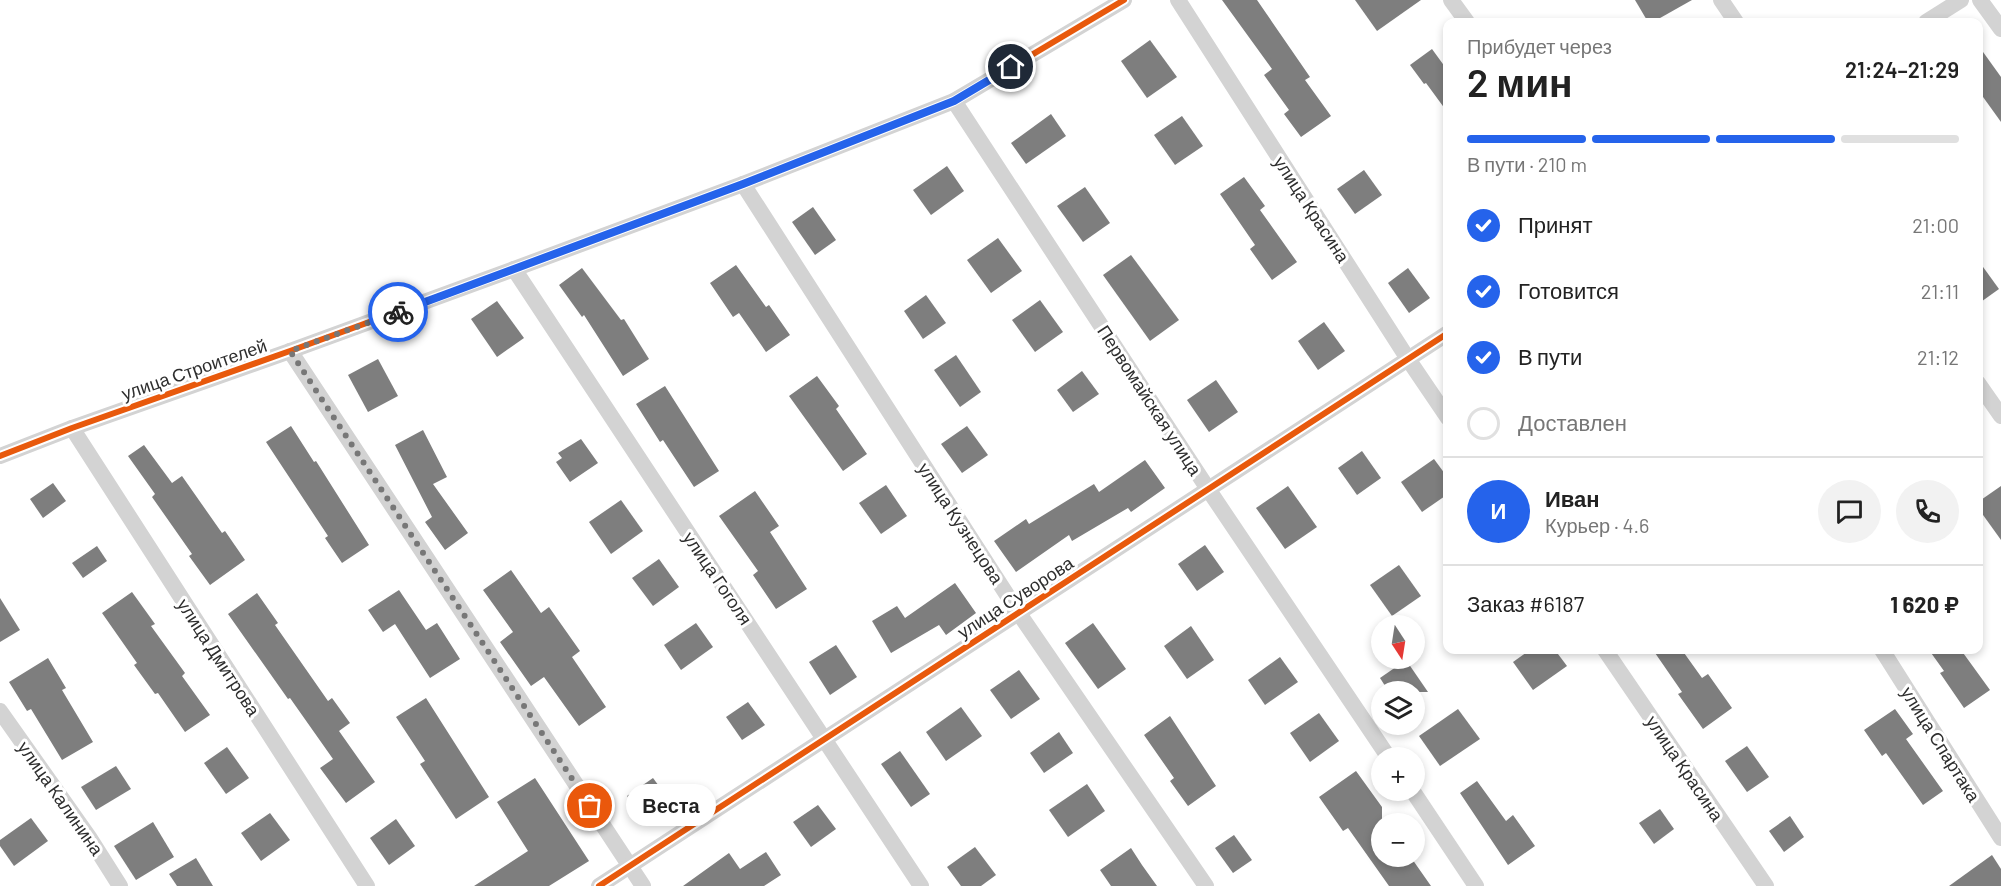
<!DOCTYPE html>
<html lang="ru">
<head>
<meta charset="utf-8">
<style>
	body { margin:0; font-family:Barlow,sans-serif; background:#f2f2f2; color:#222; height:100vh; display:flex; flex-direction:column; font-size:22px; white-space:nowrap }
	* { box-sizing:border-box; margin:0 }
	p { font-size:20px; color:#767676 }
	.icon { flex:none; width:33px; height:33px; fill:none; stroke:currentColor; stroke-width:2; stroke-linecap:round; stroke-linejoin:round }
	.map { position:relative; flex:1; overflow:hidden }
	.details { position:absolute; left:1443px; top:18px; width:540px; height:636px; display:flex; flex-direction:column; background:#fff; border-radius:12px; box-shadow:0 3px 9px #0003 }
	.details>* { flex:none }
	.needle { width:39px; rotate:168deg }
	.buttons { position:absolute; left:1371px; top:615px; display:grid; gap:12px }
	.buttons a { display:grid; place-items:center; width:54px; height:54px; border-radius:50%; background:#fff; box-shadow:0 3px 9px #0003; font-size:30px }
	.pin { position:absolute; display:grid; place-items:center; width:51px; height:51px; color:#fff; margin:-26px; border:3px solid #fff; border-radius:50%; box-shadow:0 2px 6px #0007 }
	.courier { position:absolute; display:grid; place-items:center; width:60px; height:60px; margin:-30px; border:4px solid #2563eb; border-radius:50%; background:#fff; color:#222; box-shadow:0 2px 8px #0007 }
	.bubble { position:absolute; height:42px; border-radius:21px; background:#fff; box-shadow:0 3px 9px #0003; font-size:20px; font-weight:600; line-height:42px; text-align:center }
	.head em { font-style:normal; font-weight:600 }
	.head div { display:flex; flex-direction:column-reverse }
	.head { display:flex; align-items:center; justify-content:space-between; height:102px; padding:0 24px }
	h1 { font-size:39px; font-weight:600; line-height:45px }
	.bar { display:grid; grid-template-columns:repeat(4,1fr); gap:9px 6px; align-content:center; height:72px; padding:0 24px }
	.bar i { height:8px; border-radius:4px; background:#e0e0e0 }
	.bar .current { background:#2563eb }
	.bar p { grid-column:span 4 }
	.line { display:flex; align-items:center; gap:15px; padding:0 24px; border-top:2px solid #e0e0e0 }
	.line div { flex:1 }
	.round { display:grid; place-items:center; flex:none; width:63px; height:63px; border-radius:32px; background:#f2f2f2 }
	ol { padding:0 24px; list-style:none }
	li { display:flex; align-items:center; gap:18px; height:66px }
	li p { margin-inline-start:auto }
	li .icon { padding:6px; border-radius:50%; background:#2563eb; color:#fff; stroke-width:4 }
	li:last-child { color:#767676 }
	li i { width:33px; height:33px; border:3px solid #e0e0e0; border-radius:50% }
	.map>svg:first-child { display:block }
	.building { fill:#7e7e7e }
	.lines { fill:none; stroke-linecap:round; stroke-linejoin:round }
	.minor { stroke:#d3d3d3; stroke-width:16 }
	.cycleway-casing { stroke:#fff; stroke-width:10 }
	.cycleway { stroke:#e8590c; stroke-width:6 }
	.done { stroke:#777; stroke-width:6; stroke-dasharray:0 10.8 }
	.route { stroke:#2563eb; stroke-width:8 }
	.labels { text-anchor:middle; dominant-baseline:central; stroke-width:6; stroke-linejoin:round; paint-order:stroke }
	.street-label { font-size:18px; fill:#2e2e2e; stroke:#fff }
</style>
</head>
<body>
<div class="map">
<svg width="2001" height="886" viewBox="0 0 2001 886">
	<rect width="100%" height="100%" fill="#fff"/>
	<g class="building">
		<polygon points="1222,0 1257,0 1310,77 1305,80 1331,116 1301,137 1284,114 1289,110 1264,75 1272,69"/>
		<polygon points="1355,0 1421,0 1377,31"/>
		<polygon points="1635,0 1692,0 1653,22 1648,22"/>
		<polygon points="1150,40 1177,77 1147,98 1121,61"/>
		<polygon points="1978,45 2001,77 2001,122 1978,90"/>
		<polygon points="1432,49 1448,71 1448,113 1426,83 1424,84 1410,65"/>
		<polygon points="1051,114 1066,136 1026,164 1011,143"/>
		<polygon points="1182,116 1203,146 1175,165 1154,135"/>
		<polygon points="947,166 964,191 931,215 913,190"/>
		<polygon points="1364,170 1382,195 1355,214 1337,189"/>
		<polygon points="1244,177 1265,206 1260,210 1297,262 1272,280 1250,249 1255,245 1220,194"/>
		<polygon points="1085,187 1110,223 1083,242 1057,206"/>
		<polygon points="813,207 836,240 815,255 792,222"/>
		<polygon points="998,238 1022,271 991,293 967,260"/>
		<polygon points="1131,255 1179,320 1150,341 1103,275"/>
		<polygon points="1978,260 1999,289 1978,304"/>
		<polygon points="736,265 766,307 769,305 790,335 766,352 739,313 733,317 710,283"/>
		<polygon points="582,268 621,320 624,319 649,359 623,376 584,315 582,317 559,285"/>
		<polygon points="1408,268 1430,298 1409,313 1388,283"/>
		<polygon points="926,295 946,323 923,339 904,311"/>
		<polygon points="1040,300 1063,332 1035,352 1012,320"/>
		<polygon points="497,301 524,338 497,357 471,319"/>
		<polygon points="1324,322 1345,351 1318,370 1298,341"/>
		<polygon points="956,355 981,392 960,407 934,370"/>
		<polygon points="378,359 398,396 368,412 348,375"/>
		<polygon points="1082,371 1099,394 1073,412 1057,390"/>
		<polygon points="817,376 839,406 836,409 867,454 843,471 789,396"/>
		<polygon points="1216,380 1238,412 1209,432 1187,400"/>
		<polygon points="665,386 719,471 694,487 663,440 660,442 636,404"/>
		<polygon points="291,426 314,462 316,461 369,545 342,563 325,538 328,536 266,442"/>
		<polygon points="967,426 988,455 962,473 941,444"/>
		<polygon points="423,430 447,477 433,484 468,533 445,550 425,522 432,517 395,445"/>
		<polygon points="581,439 598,463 570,482 556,462 562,458 558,453"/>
		<polygon points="144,445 172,483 182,476 222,533 225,531 245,560 210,585 189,556 192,554 152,497 155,494 128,456"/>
		<polygon points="1362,451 1381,478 1357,495 1338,468"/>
		<polygon points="1434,459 1448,478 1448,494 1422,512 1401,482"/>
		<polygon points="1145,460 1165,488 1131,512 1128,508 1072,541 1069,535 1016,572 994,541 1026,519 1029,524 1094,484 1099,492"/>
		<polygon points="53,483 66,501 43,518 30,499"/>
		<polygon points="886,485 907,516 881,534 859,503"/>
		<polygon points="1288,486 1317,527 1285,549 1256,508"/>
		<polygon points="2001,486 2001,540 1978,508 1978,502"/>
		<polygon points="755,491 779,526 770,532 807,589 776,609 753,575 758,571 719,516"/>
		<polygon points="621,500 643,531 611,554 589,522"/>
		<polygon points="1205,545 1224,572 1197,591 1178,564"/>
		<polygon points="97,546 107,561 83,578 72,563"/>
		<polygon points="659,559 679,587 653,606 632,578"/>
		<polygon points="1399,565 1421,596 1392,616 1370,585"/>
		<polygon points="511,570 541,613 549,607 580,651 572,657 606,707 579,726 544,677 531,686 500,642 513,632 483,590"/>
		<polygon points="955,583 976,613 946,635 939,625 891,653 872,621 897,606 905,618"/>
		<polygon points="399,590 426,630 437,623 460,659 430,678 395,624 383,632 368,610"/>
		<polygon points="132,592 155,624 151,626 185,673 182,676 210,715 185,732 158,693 155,694 134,665 137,663 102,613"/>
		<polygon points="257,593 278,623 275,625 328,701 332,698 350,723 339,731 375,782 346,803 320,768 333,759 290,698 288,699 228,614"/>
		<polygon points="0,598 20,630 0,642"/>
		<polygon points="696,623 713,647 681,670 664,645"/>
		<polygon points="1093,623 1126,669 1098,689 1065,643"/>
		<polygon points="1191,626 1214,660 1187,679 1164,646"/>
		<polygon points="836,645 857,677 830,695 809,662"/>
		<polygon points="1530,650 1555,650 1567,666 1533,690 1513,662"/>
		<polygon points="1653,650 1682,650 1702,678 1708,674 1732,708 1703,729 1678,694 1682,692"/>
		<polygon points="1929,650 1961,650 1990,690 1964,708 1940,673 1944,671"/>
		<polygon points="1280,657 1298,682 1265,705 1248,680"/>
		<polygon points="48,658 66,688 62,690 93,742 62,760 31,709 27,711 9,682"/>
		<polygon points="1406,660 1428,692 1389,692 1380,678"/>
		<polygon points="1019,670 1040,699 1011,719 990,690"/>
		<polygon points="426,698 489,797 456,819 420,764 425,761 396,717"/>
		<polygon points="748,702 765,725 742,740 726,717"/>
		<polygon points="961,707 982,736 946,761 926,732"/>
		<polygon points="1458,709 1480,739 1440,766 1419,736"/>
		<polygon points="1895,709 1913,734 1906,739 1943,791 1923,805 1886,753 1882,756 1864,730"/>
		<polygon points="1319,713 1339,741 1310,762 1290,733"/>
		<polygon points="1170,716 1216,786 1188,806 1170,781 1174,778 1144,735"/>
		<polygon points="1059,732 1073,753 1044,773 1030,753"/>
		<polygon points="1747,746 1769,777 1747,792 1725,761"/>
		<polygon points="227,747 249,778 226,794 204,763"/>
		<polygon points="900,751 930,794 911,807 881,764"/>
		<polygon points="116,766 131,789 96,810 81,787"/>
		<polygon points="1356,771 1382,807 1382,856 1410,856 1431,886 1389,886 1348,828 1343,831 1319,797"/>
		<polygon points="535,778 589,861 549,886 474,886 528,851 497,802"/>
		<polygon points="653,778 670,801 643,820 627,796"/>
		<polygon points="1477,781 1506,821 1513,815 1535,846 1508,865 1460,793"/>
		<polygon points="1087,784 1105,811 1068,837 1049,810"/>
		<polygon points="818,805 836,829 811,847 793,822"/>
		<polygon points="1660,809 1674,829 1654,844 1639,823"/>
		<polygon points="270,813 290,840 261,861 241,833"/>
		<polygon points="1790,816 1804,837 1784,852 1769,831"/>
		<polygon points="31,818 48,841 14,866 0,846 0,840"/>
		<polygon points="396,819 415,846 389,865 370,838"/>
		<polygon points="153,822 174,857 136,880 114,846"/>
		<polygon points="1234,835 1252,860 1233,873 1215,848"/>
		<polygon points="975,847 996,875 981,886 961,886 947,867"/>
		<polygon points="1131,848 1142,865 1157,886 1111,886 1100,870"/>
		<polygon points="766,852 781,875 764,886 683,886 729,853 740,869"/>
		<polygon points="1992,855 2001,869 2001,886 1949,886"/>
		<polygon points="196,858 213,886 177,886 169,874"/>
	</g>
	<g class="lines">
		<g class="minor">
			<polyline points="1178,0 1408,359 1448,418"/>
			<polyline points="1451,0 1467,22"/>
			<polyline points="1721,0 1736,22"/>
			<polyline points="1980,0 2001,29"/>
			<polyline points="1926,22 1961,0"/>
			<polyline points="954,101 1208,489 1389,758"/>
			<polyline points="743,184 1018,612 1206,886"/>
			<polyline points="514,269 921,886"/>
			<polyline points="290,351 643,886"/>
			<polyline points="1978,383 2001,416"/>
			<polyline points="72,428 367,886"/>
			<polyline points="0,456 72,428 290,351 514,269 743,184 954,101 1124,0"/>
			<polyline points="1605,650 1766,886"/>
			<polyline points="1882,650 2001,838"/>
			<polyline points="0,711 89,837 120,886"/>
			<polyline points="1412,790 1476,886"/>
			<polyline points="599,886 1448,333"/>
		</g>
		<g class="cycleway-casing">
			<g id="cycleway">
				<polyline points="0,456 72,428 290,351 514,269 743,184 954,101 1124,0"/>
				<polyline points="599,886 1448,333"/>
			</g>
		</g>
		<use href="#cycleway" class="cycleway"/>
	</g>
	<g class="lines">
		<polyline class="done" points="398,312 290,351 590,806"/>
		<polyline class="route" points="398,312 743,184 954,101 1011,67"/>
	</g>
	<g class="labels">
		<g class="street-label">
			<text transform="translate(1312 209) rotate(57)">улица Красина</text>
			<text transform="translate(194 369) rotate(-19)">улица Строителей</text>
			<text transform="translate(1150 400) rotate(57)">Первомайская улица</text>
			<text transform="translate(961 523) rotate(57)">улица Кузнецова</text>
			<text transform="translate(718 578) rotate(56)">улица Гоголя</text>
			<text transform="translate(1015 597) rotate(-33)">улица Суворова</text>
			<text transform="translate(219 657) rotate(57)">улица Дмитрова</text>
			<text transform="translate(1941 744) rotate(58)">улица Спартака</text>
			<text transform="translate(1685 768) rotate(56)">улица Красина</text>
			<text transform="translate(61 798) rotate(55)">улица Калинина</text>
		</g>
	</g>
</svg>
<div class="buttons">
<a><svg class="needle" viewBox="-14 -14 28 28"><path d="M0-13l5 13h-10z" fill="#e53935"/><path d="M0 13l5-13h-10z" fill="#767676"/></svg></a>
<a><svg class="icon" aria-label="layers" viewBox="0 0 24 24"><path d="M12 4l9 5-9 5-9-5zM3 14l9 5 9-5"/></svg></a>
<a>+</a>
<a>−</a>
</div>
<div class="pin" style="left:590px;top:806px;background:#ea580c"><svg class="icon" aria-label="bag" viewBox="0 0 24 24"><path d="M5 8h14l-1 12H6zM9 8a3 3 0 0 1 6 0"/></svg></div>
<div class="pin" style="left:1011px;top:67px;background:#1f2937"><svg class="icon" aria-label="home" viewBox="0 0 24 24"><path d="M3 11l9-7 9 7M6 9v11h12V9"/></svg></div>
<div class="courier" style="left:398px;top:312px"><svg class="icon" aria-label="bike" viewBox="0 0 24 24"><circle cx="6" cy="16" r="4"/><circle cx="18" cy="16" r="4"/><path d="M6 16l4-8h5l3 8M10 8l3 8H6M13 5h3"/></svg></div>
<div class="bubble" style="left:626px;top:784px;width:90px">Веста</div>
<section class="details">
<div class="head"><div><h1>2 мин</h1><p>Прибудет через</p></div><em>21:24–21:29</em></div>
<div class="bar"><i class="current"></i><i class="current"></i><i class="current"></i><i></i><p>В пути · 210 m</p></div>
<ol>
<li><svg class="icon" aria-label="check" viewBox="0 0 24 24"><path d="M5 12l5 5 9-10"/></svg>Принят<p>21:00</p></li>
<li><svg class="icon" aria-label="check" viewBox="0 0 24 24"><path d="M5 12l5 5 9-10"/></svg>Готовится<p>21:11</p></li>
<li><svg class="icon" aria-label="check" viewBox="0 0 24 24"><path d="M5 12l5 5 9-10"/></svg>В пути<p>21:12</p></li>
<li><i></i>Доставлен</li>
</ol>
<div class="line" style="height:108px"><b class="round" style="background:#2563eb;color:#fff">И</b><div><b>Иван</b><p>Курьер · 4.6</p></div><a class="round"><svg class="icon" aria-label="chat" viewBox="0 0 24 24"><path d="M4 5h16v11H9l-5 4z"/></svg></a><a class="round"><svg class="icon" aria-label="phone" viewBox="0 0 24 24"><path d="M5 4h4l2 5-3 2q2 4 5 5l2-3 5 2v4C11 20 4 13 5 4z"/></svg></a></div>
<div class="line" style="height:78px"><div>Заказ #6187</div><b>1 620 ₽</b></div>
</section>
</div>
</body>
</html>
